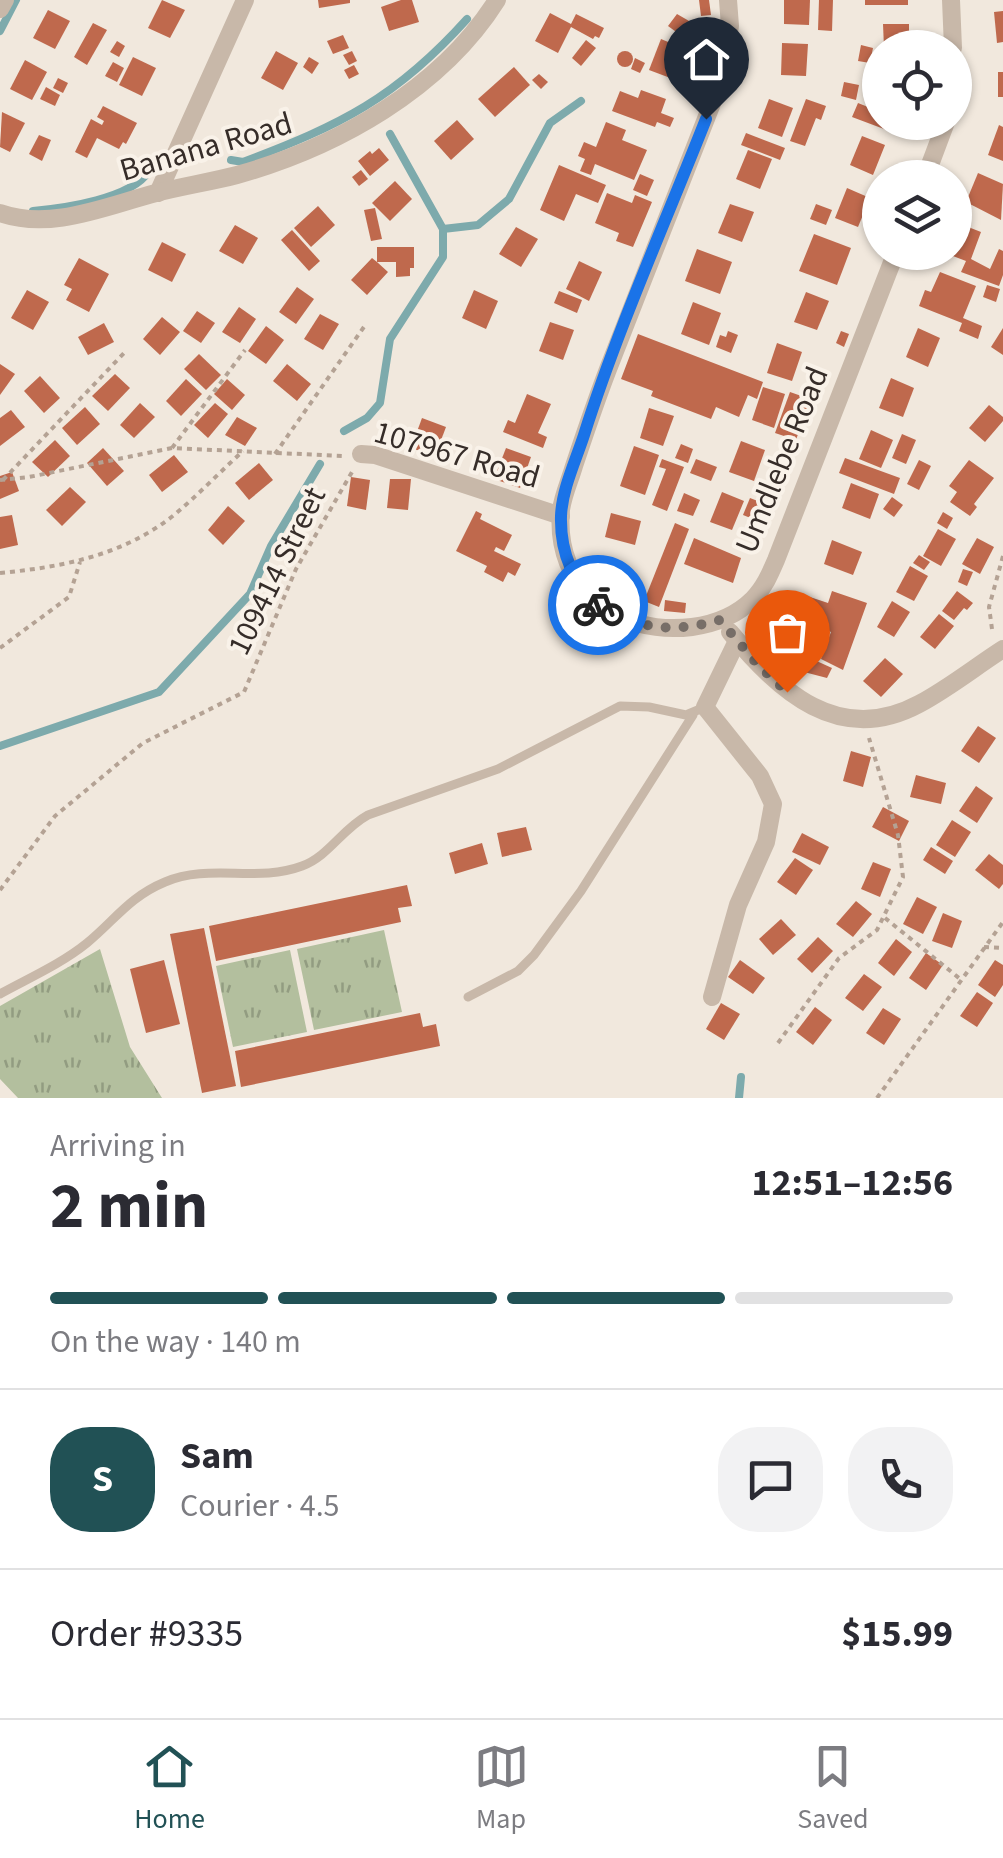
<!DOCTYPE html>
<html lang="en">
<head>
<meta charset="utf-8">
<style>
	body { margin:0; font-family:"Source Sans 3",sans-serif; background:#f2f2f3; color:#2b2b33; height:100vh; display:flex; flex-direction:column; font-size:38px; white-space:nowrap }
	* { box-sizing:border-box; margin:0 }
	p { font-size:32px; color:#7c7c81 }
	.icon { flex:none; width:55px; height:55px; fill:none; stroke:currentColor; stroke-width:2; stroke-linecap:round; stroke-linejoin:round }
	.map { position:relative; height:1098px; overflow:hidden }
	.sheet { display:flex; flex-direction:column; background:#fff; flex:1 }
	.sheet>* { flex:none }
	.buttons { position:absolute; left:862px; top:30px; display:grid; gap:20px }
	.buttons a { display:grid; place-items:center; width:110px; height:110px; border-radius:50%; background:#fff; box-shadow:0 2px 8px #0004; font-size:50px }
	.pin { position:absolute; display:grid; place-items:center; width:85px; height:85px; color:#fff; margin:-102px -42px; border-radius:50% 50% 50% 0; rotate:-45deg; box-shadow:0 0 10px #0007 }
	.pin .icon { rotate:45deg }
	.courier { position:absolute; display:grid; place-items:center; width:100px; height:100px; margin:-50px; border:8px solid #1a73e8; border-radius:50%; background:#fff; color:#222; box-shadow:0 2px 12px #0007 }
	.summary em { font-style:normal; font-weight:700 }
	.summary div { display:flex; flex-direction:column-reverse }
	.summary { display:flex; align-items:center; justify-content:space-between; height:170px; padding:0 50px }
	h1 { font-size:65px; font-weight:700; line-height:75px }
	.bar { display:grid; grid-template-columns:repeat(4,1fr); gap:15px 10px; align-content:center; height:120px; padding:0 50px }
	.bar i { height:12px; border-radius:8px; background:#e1e1e2 }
	.bar .current { background:#215155 }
	.bar p { grid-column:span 4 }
	.line { display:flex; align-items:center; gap:25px; padding:0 50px; border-top:2px solid #e1e1e2 }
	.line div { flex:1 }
	.round { display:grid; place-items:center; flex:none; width:105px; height:105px; border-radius:40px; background:#f2f2f3 }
	.tabs { display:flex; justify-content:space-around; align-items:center; height:140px; border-top:2px solid #e1e1e2; background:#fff; font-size:28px; color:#7c7c81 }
	.tabs a { display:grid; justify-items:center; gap:5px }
	.tabs .current { color:#215155 }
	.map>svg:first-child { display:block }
	.grass { fill:url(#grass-tufts) }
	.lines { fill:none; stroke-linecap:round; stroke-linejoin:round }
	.stream { stroke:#7daaac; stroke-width:8 }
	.building { fill:#bf694d }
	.path { stroke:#b4a294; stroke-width:4; stroke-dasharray:5 5; stroke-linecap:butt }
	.service { stroke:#c8b8a9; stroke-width:9 }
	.minor { stroke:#c8b8a9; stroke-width:18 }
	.done { stroke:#776e68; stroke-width:10; stroke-dasharray:0 18 }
	.route { stroke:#1a73e8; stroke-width:12 }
	.labels { text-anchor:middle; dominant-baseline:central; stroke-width:8; stroke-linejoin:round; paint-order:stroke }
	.street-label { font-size:32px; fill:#362d29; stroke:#f9f2e9 }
</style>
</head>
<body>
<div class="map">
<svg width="1003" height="1098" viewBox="0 0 1003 1098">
	<defs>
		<pattern id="grass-tufts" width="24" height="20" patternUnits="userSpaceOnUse" patternTransform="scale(2.5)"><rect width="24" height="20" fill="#b3bf9e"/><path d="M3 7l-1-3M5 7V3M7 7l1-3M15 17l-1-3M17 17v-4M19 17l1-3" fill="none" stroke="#929c81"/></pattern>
	</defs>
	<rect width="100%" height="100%" fill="#f1e8dd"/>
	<g class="grass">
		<polygon points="384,930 402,1012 314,1030 297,949"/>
		<polygon points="100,949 130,1047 162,1098 18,1098 0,1079 0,1006"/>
		<polygon points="290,950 307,1032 233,1047 216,966"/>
	</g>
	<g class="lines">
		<g class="stream">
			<polyline points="0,31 16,0"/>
			<path d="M 231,160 L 243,162 C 341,125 396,98 467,19"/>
			<path d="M 33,211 C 65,208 131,199 149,171"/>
			<polyline points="443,229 478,225 509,199 550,123 581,101"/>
			<polyline points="344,431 367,418 380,403 390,339 443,257 443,229 390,134"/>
			<polyline points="0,746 159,692 250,594 271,546 320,464"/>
			<polyline points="739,1098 741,1077"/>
		</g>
	</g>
	<g class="building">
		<polygon points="162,0 185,10 170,38 148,28"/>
		<polygon points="318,0 350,0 350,3 319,8"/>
		<polygon points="401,0 412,0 419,22 389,31 381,7"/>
		<polygon points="699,0 709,0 711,15 701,16"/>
		<polygon points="784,0 810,0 809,25 784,24"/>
		<polygon points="819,0 833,0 832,31 818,30"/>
		<rect x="865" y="0" width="43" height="5"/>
		<polygon points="48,10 70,21 55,49 33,38"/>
		<polygon points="1003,11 1003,42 997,43 994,12"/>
		<polygon points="550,13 571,24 576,14 604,28 599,38 595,36 593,39 571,27 558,53 535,41"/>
		<polygon points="677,14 696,25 689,33 683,28 679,34 668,26"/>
		<polygon points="93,23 107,30 87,65 74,57"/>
		<polygon points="883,24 909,24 909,48 884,48"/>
		<polygon points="343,35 349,48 333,54 327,41"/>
		<polygon points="661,39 685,49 673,79 649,70"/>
		<polygon points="586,40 596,48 581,66 572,58"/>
		<polygon points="117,41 125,46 119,57 110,52"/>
		<polygon points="782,43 808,44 806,76 781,75"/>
		<polygon points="861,45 873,48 870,63 858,61"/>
		<polygon points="276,51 298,63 283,90 261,78"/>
		<polygon points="352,51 357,61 349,65 343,55"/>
		<circle cx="625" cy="59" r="8"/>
		<polygon points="133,57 156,68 142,96 119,85"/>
		<polygon points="309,57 319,63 312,74 303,67"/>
		<polygon points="635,58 645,63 640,73 631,69"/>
		<polygon points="25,60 47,72 32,100 10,89"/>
		<polygon points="113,62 124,68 117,82 105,76"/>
		<polygon points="354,65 359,74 349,79 344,70"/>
		<polygon points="514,67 530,85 495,117 478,99"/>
		<rect x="998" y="72" width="5" height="25"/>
		<polygon points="539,74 548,82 541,89 532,80"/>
		<polygon points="58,78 68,83 63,93 53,88"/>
		<polygon points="844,82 859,85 856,100 841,96"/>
		<polygon points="46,87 60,95 55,106 40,99"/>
		<polygon points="641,90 666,99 661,113 674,118 670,127 657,122 655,127 612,111 620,91 638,98"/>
		<polygon points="880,93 880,122 895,122 892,132 852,117 858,103 873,109"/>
		<polygon points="769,99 793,108 782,137 758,128"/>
		<polygon points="806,99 826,106 821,120 816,118 805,146 790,141"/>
		<polygon points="103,106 137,123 126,144 123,142 119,149 97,138 87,158 75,152 91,119 102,125 104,121 97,117"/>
		<polygon points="2,112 25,123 10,152 0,147"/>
		<polygon points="457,120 474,139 451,160 434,141"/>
		<polygon points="606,122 626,130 622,140 647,150 634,180 595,164 591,175 580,171 585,159 578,156 584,142 596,147"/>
		<polygon points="999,125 1003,127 1003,161 988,155"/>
		<polygon points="746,133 785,148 780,160 741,145"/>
		<polygon points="39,135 51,140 42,161 29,154"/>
		<polygon points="862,136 885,145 873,175 850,165"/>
		<polygon points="379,148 389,160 370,176 358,161 370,151 372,154"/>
		<polygon points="748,150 772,159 760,189 736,179"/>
		<polygon points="559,165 606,185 598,203 576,194 564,221 540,210"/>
		<polygon points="361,170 368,179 359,186 352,177"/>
		<polygon points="978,173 1003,184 1001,220 966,202"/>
		<polygon points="640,174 654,180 647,196 633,190"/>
		<polygon points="395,181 412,199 390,221 372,203"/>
		<polygon points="847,188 870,198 858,227 835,218"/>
		<polygon points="607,193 632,203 635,195 652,202 633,247 616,241 619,233 595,223"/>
		<polygon points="730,204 754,212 742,242 718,233"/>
		<polygon points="816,204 832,210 826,225 810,219"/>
		<polygon points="318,206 335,225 311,247 294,228"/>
		<polygon points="375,208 382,239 371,241 364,210"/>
		<polygon points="958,223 981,232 971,259 990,269 999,249 1003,251 1003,275 999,286 961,272 966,261 945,253 955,252"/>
		<polygon points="235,225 258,238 243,264 219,251"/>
		<polygon points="516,227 538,239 521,267 499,254"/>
		<polygon points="292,230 320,261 309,271 281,240"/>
		<polygon points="814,234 851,248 837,285 799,271"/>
		<polygon points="162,242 186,254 172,282 148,270"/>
		<polygon points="377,247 414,247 414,268 410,268 410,276 396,277 396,262 377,262 388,272 367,295 351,280 372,258 377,262"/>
		<polygon points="697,249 732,262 720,294 685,281"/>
		<polygon points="79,258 109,274 89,312 66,300 72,289 64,285"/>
		<polygon points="579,261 602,272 589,301 566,289"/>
		<polygon points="940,272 976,286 963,318 982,326 978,339 959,331 962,323 919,306 925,290 931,292"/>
		<polygon points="987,285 1000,289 996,302 983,297"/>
		<polygon points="297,287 314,299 296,324 279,312"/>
		<polygon points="27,290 49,302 33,330 11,318"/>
		<polygon points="474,290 498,301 486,329 462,318"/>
		<polygon points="559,291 582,300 577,313 554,303"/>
		<polygon points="806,292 829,301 817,330 794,322"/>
		<polygon points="693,302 721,313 709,345 681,334"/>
		<polygon points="239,307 256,319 240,343 222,332"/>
		<polygon points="197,311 215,323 201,343 183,331"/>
		<polygon points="320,314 339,324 323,350 304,339"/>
		<polygon points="162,317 180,332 160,355 143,339"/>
		<polygon points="550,322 574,330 563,360 539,351"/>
		<polygon points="104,323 114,342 88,355 78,337"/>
		<polygon points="266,326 284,340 266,364 248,351"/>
		<polygon points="918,328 940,338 928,367 906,357"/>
		<polygon points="1003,328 1003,355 991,347"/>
		<polygon points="728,331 738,335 731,353 716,347 720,335 726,337"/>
		<polygon points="841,331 849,334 844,347 836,343"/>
		<polygon points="638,334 763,382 757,399 748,395 739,417 716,407 711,419 651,396 653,391 621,379"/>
		<polygon points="777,343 802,352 792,381 767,373"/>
		<polygon points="199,354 221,375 206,390 184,369"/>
		<polygon points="0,364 15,374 0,395"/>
		<polygon points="287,364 311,384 297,401 273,381"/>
		<polygon points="115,374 130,388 108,411 92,396"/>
		<polygon points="40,376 60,398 44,413 24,391"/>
		<polygon points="891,378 914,388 903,417 879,408"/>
		<polygon points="186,379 202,394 181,416 166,401"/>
		<polygon points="227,379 245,395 232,410 214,394"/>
		<polygon points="763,387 785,394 774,428 752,420"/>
		<polygon points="790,392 810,399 796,440 775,433"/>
		<polygon points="527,394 551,404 538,433 547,437 543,448 503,432 508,420 515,423"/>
		<polygon points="140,403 155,417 134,438 120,425"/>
		<polygon points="215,403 228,414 208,438 194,425"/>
		<polygon points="989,405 1003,417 1003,421 985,442 969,428"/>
		<polygon points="85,407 100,424 77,445 62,428"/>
		<polygon points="649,408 674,416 663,446 640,438"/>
		<polygon points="11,410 25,427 0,446 0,418"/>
		<polygon points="237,417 257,428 245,446 225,435"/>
		<polygon points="422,418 446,427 435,456 411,448"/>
		<polygon points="871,430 893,440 881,468 859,459"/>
		<polygon points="902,434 916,440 906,464 892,458"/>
		<polygon points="55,440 70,456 48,477 32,462"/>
		<polygon points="741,441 765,450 754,481 729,472"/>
		<polygon points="681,444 693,449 688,463 675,458"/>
		<polygon points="634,446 659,455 645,495 620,486"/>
		<polygon points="103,448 124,471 107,486 87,463"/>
		<polygon points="506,448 531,457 520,488 494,479"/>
		<polygon points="174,455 188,472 162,492 149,475"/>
		<polygon points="845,458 900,478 894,494 839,473"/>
		<polygon points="662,459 684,467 667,511 652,505 666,469 659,467"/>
		<polygon points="696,459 717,467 711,481 690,473"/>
		<polygon points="919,460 931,466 919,490 907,484"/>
		<polygon points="969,460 994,478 974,504 977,507 970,516 950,502 957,492 949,486"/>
		<polygon points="259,463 273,480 249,500 235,483"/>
		<polygon points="12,472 19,491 0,499 0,476"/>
		<polygon points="351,477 370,480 366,510 347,506"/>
		<polygon points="390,479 411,479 408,510 387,508"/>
		<polygon points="851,483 879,494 870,519 842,508"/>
		<polygon points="70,487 86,502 62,526 46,510"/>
		<polygon points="722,492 744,501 732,530 710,522"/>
		<polygon points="684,493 700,500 693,516 677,511"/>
		<polygon points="892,497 903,505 894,517 883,509"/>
		<polygon points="750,498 765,504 758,521 743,515"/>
		<polygon points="228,506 245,521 223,545 208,530"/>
		<polygon points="476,511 482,514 480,519 512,535 504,551 496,547 494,551 521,564 515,576 508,572 503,582 484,572 487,566 456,551"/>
		<polygon points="943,512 953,518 947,529 937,523"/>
		<polygon points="611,513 641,521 635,545 605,537"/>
		<polygon points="12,515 18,545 0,549 0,517"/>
		<polygon points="675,523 689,529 659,607 644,601"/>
		<polygon points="938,529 956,539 941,566 923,556"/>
		<polygon points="694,538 741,558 733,583 684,564"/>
		<polygon points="977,538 994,547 980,574 962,564"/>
		<polygon points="832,540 862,552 853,575 824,564"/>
		<polygon points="919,555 930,562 924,570 913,563"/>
		<polygon points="910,566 928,576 914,601 896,592"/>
		<polygon points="963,569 973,572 967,586 958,582"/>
		<polygon points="832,591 867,603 843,670 821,659 831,632 800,620 803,612 799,611 803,600 808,602 810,597 828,603"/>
		<polygon points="957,591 973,603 967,610 964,608 954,620 942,611"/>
		<polygon points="665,600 686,603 685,613 664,611"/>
		<polygon points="892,601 910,612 894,637 877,627"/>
		<polygon points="939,614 954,626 935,649 920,637"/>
		<polygon points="762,618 770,621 764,634 756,631"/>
		<polygon points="810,658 832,668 827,678 804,672"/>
		<polygon points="885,658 903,674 881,697 863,681"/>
		<polygon points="978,726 996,738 979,763 961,751"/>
		<polygon points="851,751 871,757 863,787 843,781"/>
		<polygon points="916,775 946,783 941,804 910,797"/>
		<polygon points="976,786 993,798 977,823 959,811"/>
		<polygon points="883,807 909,821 899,841 872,827"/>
		<polygon points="952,820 971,832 955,857 936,845"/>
		<polygon points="526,827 532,850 502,857 497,833"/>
		<polygon points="802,833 829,847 820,865 792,852"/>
		<polygon points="482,843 488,864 455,874 449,853"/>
		<polygon points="931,847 953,861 945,874 923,860"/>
		<polygon points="989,854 1003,865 1003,884 999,889 975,870"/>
		<polygon points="795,858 813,870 796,895 777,882"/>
		<polygon points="873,862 891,869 880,897 861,889"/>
		<polygon points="407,885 412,906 398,908 401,922 216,961 209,926"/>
		<polygon points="917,897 937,907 923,934 903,924"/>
		<polygon points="856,901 872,914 853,937 836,924"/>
		<polygon points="943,913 962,921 952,948 932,941"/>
		<polygon points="781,919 796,935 773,955 759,939"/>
		<polygon points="204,928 236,1086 202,1093 170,934"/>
		<polygon points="818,937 833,951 812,973 797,959"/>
		<polygon points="896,939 912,952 894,976 878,963"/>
		<polygon points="926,953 943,965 926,990 909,978"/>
		<polygon points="164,960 180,1024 146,1033 130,969"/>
		<polygon points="740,960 765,978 753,994 728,977"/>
		<polygon points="995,960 1003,965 1003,985 995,997 978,985"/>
		<polygon points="864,974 882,987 863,1011 845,998"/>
		<polygon points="977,992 993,1003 977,1027 960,1016"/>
		<polygon points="721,1003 740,1014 724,1040 706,1029"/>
		<polygon points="815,1007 832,1020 813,1045 796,1032"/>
		<polygon points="883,1008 901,1019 884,1045 866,1033"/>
		<polygon points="420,1013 423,1027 436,1024 440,1046 241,1087 235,1051"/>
	</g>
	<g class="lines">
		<g class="path">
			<polyline points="172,448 245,350"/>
			<polyline points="275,454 366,324"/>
			<polyline points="0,480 29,477 172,448 342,456"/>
			<polyline points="3,480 124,353"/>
			<path d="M 0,573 C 63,567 124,555 174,515 C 198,495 220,472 243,451"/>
			<polyline points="992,629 989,607 1003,556"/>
			<polyline points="0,648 69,597 80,562"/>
			<polyline points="0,890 55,816 143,743 244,692 296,569 352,472"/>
			<polyline points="885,918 959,978"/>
			<polyline points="984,947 1003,948"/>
			<polyline points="778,1043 839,958 877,930 903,877 898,835 869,738"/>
			<polyline points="877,1098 1003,922"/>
		</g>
		<g class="service">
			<path d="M 0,994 C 29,978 61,964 87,943 C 115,920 129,897 165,882 C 209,863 257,883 302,866 C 329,856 342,829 368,815 L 498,769 L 620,706 L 649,707 L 686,715 L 705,707"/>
			<polyline points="468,997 518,971 534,955 581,891 693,715"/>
		</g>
		<g class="minor">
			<path d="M 728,0 L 730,26 L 720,83 C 684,175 648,267 612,359 C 598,394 586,430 574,466 C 570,480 563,495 561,510 C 554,589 617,636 692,627 C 714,624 737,615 753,599 C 764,588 770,574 776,560 L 896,252"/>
			<polyline points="951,0 953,48"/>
			<polyline points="0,9 5,0"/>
			<polyline points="925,178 946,122"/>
			<polyline points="158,193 245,0"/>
			<path d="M 0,213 C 51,231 106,206 156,193 C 183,186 210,182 237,175 C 337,147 441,89 497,0"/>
			<polyline points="361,454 375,455 561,516"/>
			<path d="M 730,632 C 779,691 839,747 919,704 C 949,688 975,667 1003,649"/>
			<polyline points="712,997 738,905 766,842 773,804 760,776 705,707 737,641"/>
		</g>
	</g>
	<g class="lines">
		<path class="done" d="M 598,605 C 641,630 672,633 720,620 L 758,665 L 787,692"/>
		<path class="route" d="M 598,605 C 572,581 560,552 561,516 C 562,489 576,460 584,435 C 618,328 665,223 706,119"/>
	</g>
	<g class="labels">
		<g class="street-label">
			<text transform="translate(206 147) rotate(-16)">Banana Road</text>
			<text transform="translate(457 455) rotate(16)">107967 Road</text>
			<text transform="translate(782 460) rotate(-68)">Umdlebe Road</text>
			<text transform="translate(277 571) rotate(-64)">109414 Street</text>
		</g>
	</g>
</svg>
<div class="buttons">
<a><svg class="icon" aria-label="locate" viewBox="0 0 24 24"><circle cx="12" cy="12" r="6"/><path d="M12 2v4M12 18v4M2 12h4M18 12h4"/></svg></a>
<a><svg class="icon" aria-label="layers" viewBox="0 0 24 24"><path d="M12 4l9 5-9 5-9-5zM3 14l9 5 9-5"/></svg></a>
</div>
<div class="pin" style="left:787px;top:692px;background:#ea580c"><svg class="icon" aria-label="bag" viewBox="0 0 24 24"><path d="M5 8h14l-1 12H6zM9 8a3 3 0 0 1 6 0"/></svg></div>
<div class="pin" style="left:706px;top:119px;background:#1f2937"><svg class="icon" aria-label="home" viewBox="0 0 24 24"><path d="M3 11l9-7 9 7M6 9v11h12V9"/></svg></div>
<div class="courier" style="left:598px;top:605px"><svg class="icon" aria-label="bike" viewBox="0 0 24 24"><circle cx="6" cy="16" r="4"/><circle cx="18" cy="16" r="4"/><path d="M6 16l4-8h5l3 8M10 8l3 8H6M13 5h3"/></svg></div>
</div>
<section class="sheet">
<div class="summary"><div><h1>2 min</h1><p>Arriving in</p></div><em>12:51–12:56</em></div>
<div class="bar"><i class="current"></i><i class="current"></i><i class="current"></i><i></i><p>On the way · 140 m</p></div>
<div class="line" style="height:180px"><b class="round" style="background:#215155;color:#fff">S</b><div><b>Sam</b><p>Courier · 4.5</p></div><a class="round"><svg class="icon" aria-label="chat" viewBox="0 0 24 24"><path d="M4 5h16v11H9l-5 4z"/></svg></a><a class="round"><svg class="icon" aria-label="phone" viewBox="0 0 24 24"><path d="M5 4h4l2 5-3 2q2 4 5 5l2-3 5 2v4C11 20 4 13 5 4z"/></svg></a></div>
<div class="line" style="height:130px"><div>Order #9335</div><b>$15.99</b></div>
</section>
<nav class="tabs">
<a class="current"><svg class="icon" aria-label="home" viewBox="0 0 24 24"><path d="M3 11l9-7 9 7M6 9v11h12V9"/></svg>Home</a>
<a><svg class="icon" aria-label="map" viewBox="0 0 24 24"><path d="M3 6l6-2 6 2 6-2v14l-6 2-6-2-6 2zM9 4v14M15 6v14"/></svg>Map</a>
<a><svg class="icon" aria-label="saved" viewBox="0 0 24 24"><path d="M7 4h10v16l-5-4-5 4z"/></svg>Saved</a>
</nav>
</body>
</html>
